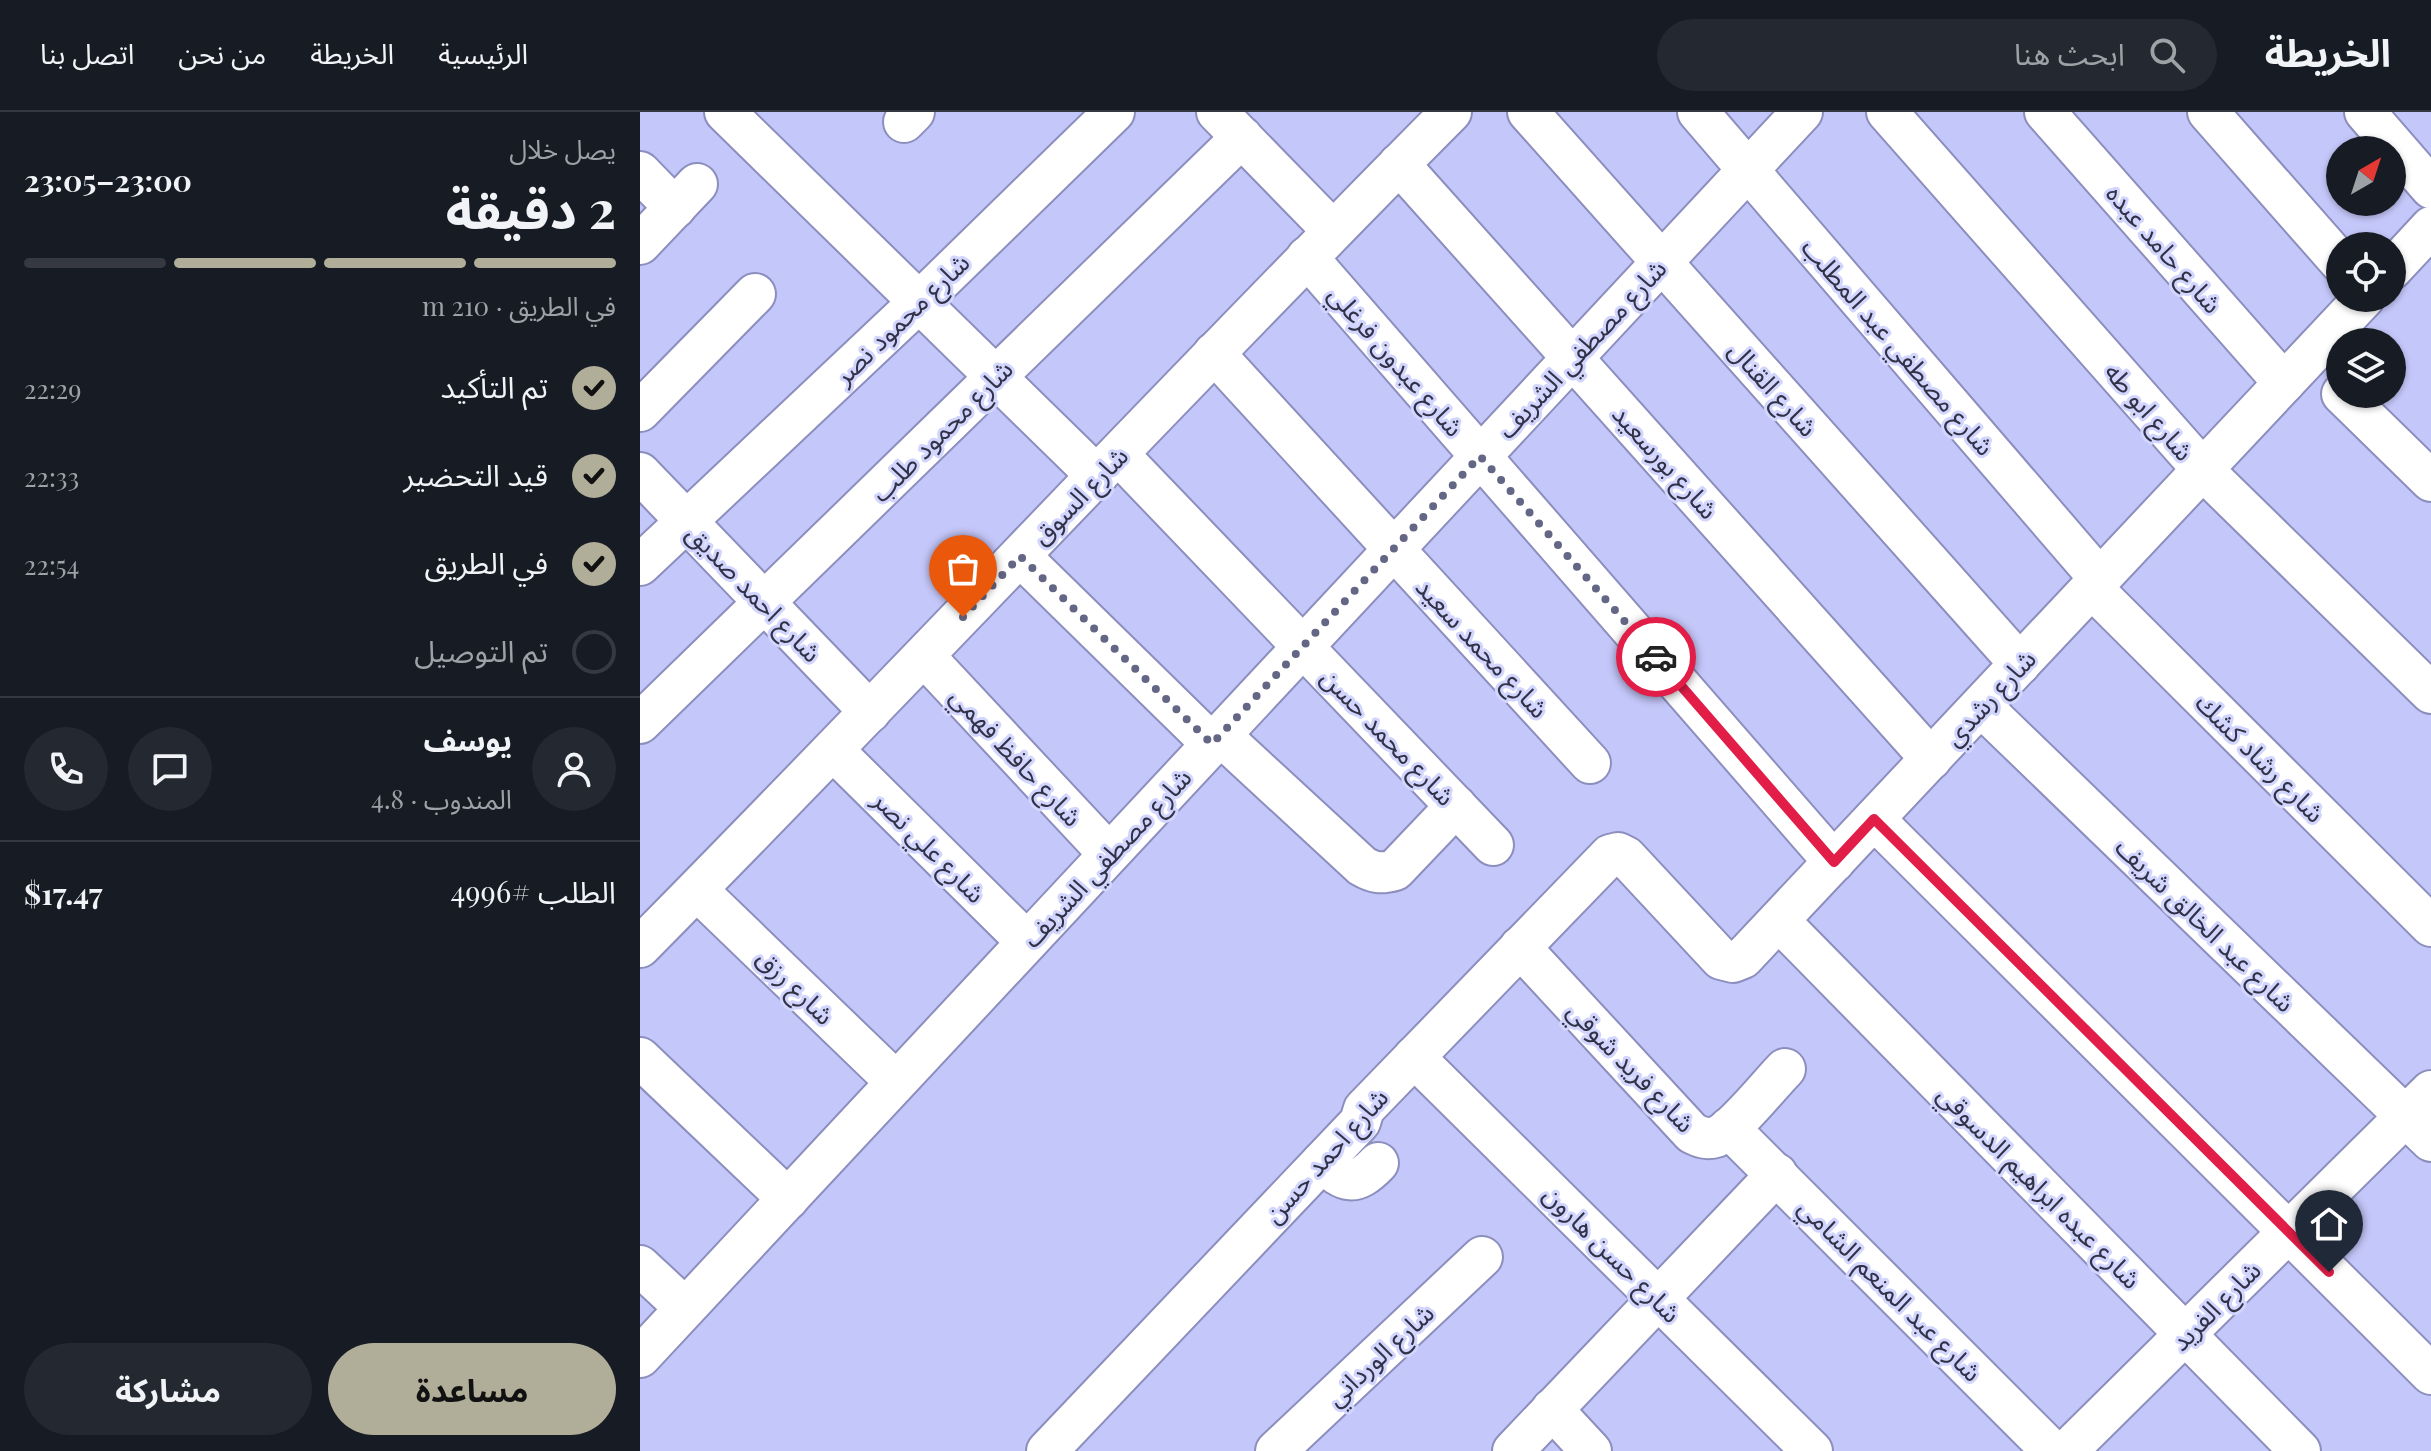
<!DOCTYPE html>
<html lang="ar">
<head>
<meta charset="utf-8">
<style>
	body { margin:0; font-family:"Playfair Display","Noto Sans Arabic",serif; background:#242831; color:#f1f3f6; direction:rtl; height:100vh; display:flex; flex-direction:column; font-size:30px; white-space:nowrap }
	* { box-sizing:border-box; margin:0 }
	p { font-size:26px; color:#9ea1a6 }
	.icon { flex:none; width:44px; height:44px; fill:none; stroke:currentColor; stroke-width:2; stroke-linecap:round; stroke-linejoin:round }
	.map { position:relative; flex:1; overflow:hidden; direction:ltr }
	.sheet { display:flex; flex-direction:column; background:#171b24; width:640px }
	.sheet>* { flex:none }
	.needle { width:52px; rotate:39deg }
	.buttons { position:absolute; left:1686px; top:24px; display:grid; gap:16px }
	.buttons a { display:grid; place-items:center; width:80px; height:80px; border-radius:50%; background:#171b24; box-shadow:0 2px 6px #0004; font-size:40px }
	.pin { position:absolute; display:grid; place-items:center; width:68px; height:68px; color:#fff; margin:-82px -34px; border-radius:50% 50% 50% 0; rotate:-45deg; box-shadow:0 0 8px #0007 }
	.pin .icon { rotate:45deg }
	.courier { position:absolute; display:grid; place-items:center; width:80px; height:80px; margin:-40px; border:6px solid #e11d48; border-radius:50%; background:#fff; color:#222; box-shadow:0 2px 10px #0007 }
	.overview em { font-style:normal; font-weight:700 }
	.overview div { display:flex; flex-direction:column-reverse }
	.overview { display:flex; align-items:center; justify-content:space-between; height:136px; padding:0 24px }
	h1 { font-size:52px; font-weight:700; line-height:60px }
	.bar { display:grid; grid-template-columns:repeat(4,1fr); gap:12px 8px; align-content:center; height:96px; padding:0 24px }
	.bar i { height:10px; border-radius:6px; background:#363941 }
	.bar .selected { background:#b0ae99 }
	.bar p { grid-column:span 4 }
	.line { display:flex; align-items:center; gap:20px; padding:0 24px; border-top:2px solid #363941 }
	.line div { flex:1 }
	.round { display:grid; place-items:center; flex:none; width:84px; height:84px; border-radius:42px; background:#242831 }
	ol { padding:0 24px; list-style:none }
	li { display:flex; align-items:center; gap:24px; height:88px }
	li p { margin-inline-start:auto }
	li .icon { padding:8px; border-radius:50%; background:#b0ae99; color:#111; stroke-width:4 }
	li:last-child { color:#9ea1a6 }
	li i { width:44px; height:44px; border:4px solid #363941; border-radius:50% }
	.cta { display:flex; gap:16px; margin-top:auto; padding:16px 24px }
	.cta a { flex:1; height:92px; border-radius:48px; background:#b0ae99; color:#111; font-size:32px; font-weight:700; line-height:92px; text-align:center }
	.cta a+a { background:#242831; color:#f1f3f6 }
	header { display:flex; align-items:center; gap:48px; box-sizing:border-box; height:112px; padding:0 40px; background:#171b24; border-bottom:2px solid #363941 }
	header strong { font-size:38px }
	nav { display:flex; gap:44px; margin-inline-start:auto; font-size:28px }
	.search { width:560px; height:72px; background:#242831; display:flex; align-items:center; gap:20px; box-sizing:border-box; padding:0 28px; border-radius:44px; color:#9ea1a6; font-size:30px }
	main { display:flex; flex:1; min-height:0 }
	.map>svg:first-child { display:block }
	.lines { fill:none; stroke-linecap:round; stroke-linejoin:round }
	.minor-casing { stroke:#8c8ebd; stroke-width:44 }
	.minor { stroke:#fff; stroke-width:40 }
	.done { stroke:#646685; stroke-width:8; stroke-dasharray:0 14.4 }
	.route { stroke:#e11d48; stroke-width:10 }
	.labels { text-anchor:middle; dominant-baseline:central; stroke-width:6; stroke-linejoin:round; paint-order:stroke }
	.street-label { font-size:26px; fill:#313246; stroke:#d2d5fe }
</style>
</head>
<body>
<header>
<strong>الخريطة</strong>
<div class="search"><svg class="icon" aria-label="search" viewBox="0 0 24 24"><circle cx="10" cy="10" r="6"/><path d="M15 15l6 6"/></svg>ابحث هنا</div>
<nav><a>الرئيسية</a><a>الخريطة</a><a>من نحن</a><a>اتصل بنا</a></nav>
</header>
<main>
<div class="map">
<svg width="1791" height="1339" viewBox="0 0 1791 1339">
	<rect width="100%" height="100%" fill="#c4c7f9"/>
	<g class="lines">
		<g class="minor-casing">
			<g id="minor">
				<polyline points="85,0 457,364"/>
				<polyline points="577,0 693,119"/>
				<polyline points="888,0 1380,552"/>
				<polyline points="1058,0 1460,467"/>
				<polyline points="1247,0 1563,358 1791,581"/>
				<polyline points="1405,0 1644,271"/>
				<polyline points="1568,0 1700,150"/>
				<polyline points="1725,0 1791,76"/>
				<polyline points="264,10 274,0"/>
				<polyline points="759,52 1291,647"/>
				<polyline points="0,60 35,96"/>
				<polyline points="0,132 57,72"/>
				<polyline points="667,145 1194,750"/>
				<polyline points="1752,157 1791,115"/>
				<polyline points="574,241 950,651"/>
				<polyline points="1702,282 1791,369"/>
				<polyline points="0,299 115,182"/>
				<polyline points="478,342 853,733"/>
				<polyline points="0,361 230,600"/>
				<polyline points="380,444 572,632"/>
				<polyline points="0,453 280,189 474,0"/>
				<polyline points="1452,476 1791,814"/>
				<polyline points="285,545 469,742"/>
				<polyline points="1341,594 1791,1029"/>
				<polyline points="0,611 602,25"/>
				<path d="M 580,623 L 722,754 C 734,761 741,762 755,758 L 816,694"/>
				<polyline points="194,639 387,830"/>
				<polyline points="1234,707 1791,1262"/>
				<polyline points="57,778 256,970"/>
				<polyline points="1139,809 1660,1339"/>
				<path d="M 0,835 C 273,559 537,275 811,0"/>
				<path d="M 880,835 L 1052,1021 C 1060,1025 1067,1028 1076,1025 C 1094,1018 1130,972 1145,957"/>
				<polyline points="774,945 1172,1339"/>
				<polyline points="0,946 148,1087"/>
				<polyline points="1089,1016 1412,1339"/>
				<path d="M 682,1050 C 705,1071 715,1075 738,1051"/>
				<polyline points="0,1154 45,1196"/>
				<polyline points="0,1245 1162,0"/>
				<polyline points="912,1297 951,1339"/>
				<polyline points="407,1339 720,1010 724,997 970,743 978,741 986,745 1081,847 1093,850 1103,846 1724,186"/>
				<polyline points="636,1339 842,1145"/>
				<polyline points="873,1339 1137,1062"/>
				<polyline points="1427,1339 1791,979"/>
			</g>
		</g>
		<use href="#minor" class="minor"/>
	</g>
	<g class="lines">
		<polyline class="done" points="323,505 380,444 572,632 840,344 1016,545"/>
		<polyline class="route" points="1016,545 1194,750 1234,707 1689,1160"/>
	</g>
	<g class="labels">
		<g class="street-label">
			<text transform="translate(1525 136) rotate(49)">شارع حامد عبده</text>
			<text transform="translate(261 206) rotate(-44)">شارع محمود نصر</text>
			<text transform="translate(1259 234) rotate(49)">شارع مصطفي عبد المطلب</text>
			<text transform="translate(941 236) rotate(-47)">شارع مصطفي الشريف</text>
			<text transform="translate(757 248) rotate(49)">شارع عبدون فرغلي</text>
			<text transform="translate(1134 276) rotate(48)">شارع القنال</text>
			<text transform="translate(1510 299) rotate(49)">شارع ابو طه</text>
			<text transform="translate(301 318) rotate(-45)">شارع محمود طلب</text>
			<text transform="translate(1026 349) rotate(48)">شارع بورسعيد</text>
			<text transform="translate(439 383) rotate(-46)">شارع السوق</text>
			<text transform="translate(115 480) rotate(46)">شارع احمد صديق</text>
			<text transform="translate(843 535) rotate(47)">شارع محمد سعيد</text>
			<text transform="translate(1349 585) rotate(-47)">شارع رشدي</text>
			<text transform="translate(749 624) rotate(46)">شارع محمد حسن</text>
			<text transform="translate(377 644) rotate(47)">شارع حافظ فهمي</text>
			<text transform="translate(1621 645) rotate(45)">شارع رشاد كشك</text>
			<text transform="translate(290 734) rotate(45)">شارع علي نصر</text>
			<text transform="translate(466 745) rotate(-47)">شارع مصطفي الشريف</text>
			<text transform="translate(1566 812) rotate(44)">شارع عبد الخالق شريف</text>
			<text transform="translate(156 874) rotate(44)">شارع رزق</text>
			<text transform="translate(992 954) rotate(46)">شارع فريد شوقي</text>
			<text transform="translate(685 1043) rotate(-48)">شارع احمد حسن</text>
			<text transform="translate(1400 1074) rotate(45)">شارع عبده ابراهيم الدسوقي</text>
			<text transform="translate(973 1141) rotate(45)">شارع حسن هارون</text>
			<text transform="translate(1251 1177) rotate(45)">شارع عبد المنعم الشامي</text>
			<text transform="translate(1575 1193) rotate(-45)">شارع الفريد</text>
			<text transform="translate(739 1242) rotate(-43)">شارع الورداني</text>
		</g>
	</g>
</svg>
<div class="buttons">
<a><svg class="needle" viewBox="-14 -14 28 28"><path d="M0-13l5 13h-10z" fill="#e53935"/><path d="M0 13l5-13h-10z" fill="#9ea1a6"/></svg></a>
<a><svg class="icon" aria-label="locate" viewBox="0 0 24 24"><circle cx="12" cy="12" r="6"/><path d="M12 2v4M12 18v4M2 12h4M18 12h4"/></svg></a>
<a><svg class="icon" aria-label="layers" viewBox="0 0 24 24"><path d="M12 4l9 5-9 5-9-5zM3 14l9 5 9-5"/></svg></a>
</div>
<div class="pin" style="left:323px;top:505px;background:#ea580c"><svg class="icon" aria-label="bag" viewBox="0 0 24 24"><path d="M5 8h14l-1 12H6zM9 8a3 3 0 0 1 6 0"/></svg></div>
<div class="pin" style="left:1689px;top:1160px;background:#1f2937"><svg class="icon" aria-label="home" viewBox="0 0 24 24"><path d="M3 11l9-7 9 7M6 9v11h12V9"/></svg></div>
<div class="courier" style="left:1016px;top:545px"><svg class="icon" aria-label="car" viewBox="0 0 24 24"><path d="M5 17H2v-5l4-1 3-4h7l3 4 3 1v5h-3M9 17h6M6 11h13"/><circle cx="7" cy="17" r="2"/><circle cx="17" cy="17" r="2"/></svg></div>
</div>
<section class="sheet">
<div class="overview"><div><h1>2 دقيقة</h1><p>يصل خلال</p></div><em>23:00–23:05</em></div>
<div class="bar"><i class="selected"></i><i class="selected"></i><i class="selected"></i><i></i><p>في الطريق · 210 m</p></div>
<ol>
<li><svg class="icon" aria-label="check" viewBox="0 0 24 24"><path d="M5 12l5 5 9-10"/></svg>تم التأكيد<p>22:29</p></li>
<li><svg class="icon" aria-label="check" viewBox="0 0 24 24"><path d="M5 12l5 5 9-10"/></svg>قيد التحضير<p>22:33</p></li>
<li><svg class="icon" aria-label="check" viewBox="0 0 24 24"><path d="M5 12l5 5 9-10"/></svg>في الطريق<p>22:54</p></li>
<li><i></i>تم التوصيل</li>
</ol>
<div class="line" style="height:144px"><a class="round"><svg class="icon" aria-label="person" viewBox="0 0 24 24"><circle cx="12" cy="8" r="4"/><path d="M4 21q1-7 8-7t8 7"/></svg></a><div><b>يوسف</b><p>المندوب · 4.8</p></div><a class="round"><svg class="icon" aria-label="chat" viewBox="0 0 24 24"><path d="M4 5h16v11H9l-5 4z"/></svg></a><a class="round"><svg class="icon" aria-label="phone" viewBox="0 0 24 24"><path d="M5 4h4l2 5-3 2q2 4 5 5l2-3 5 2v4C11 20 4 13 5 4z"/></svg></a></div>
<div class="line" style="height:104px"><div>الطلب #4996</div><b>$17.47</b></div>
<div class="cta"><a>مساعدة</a><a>مشاركة</a></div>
</section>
</main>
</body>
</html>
